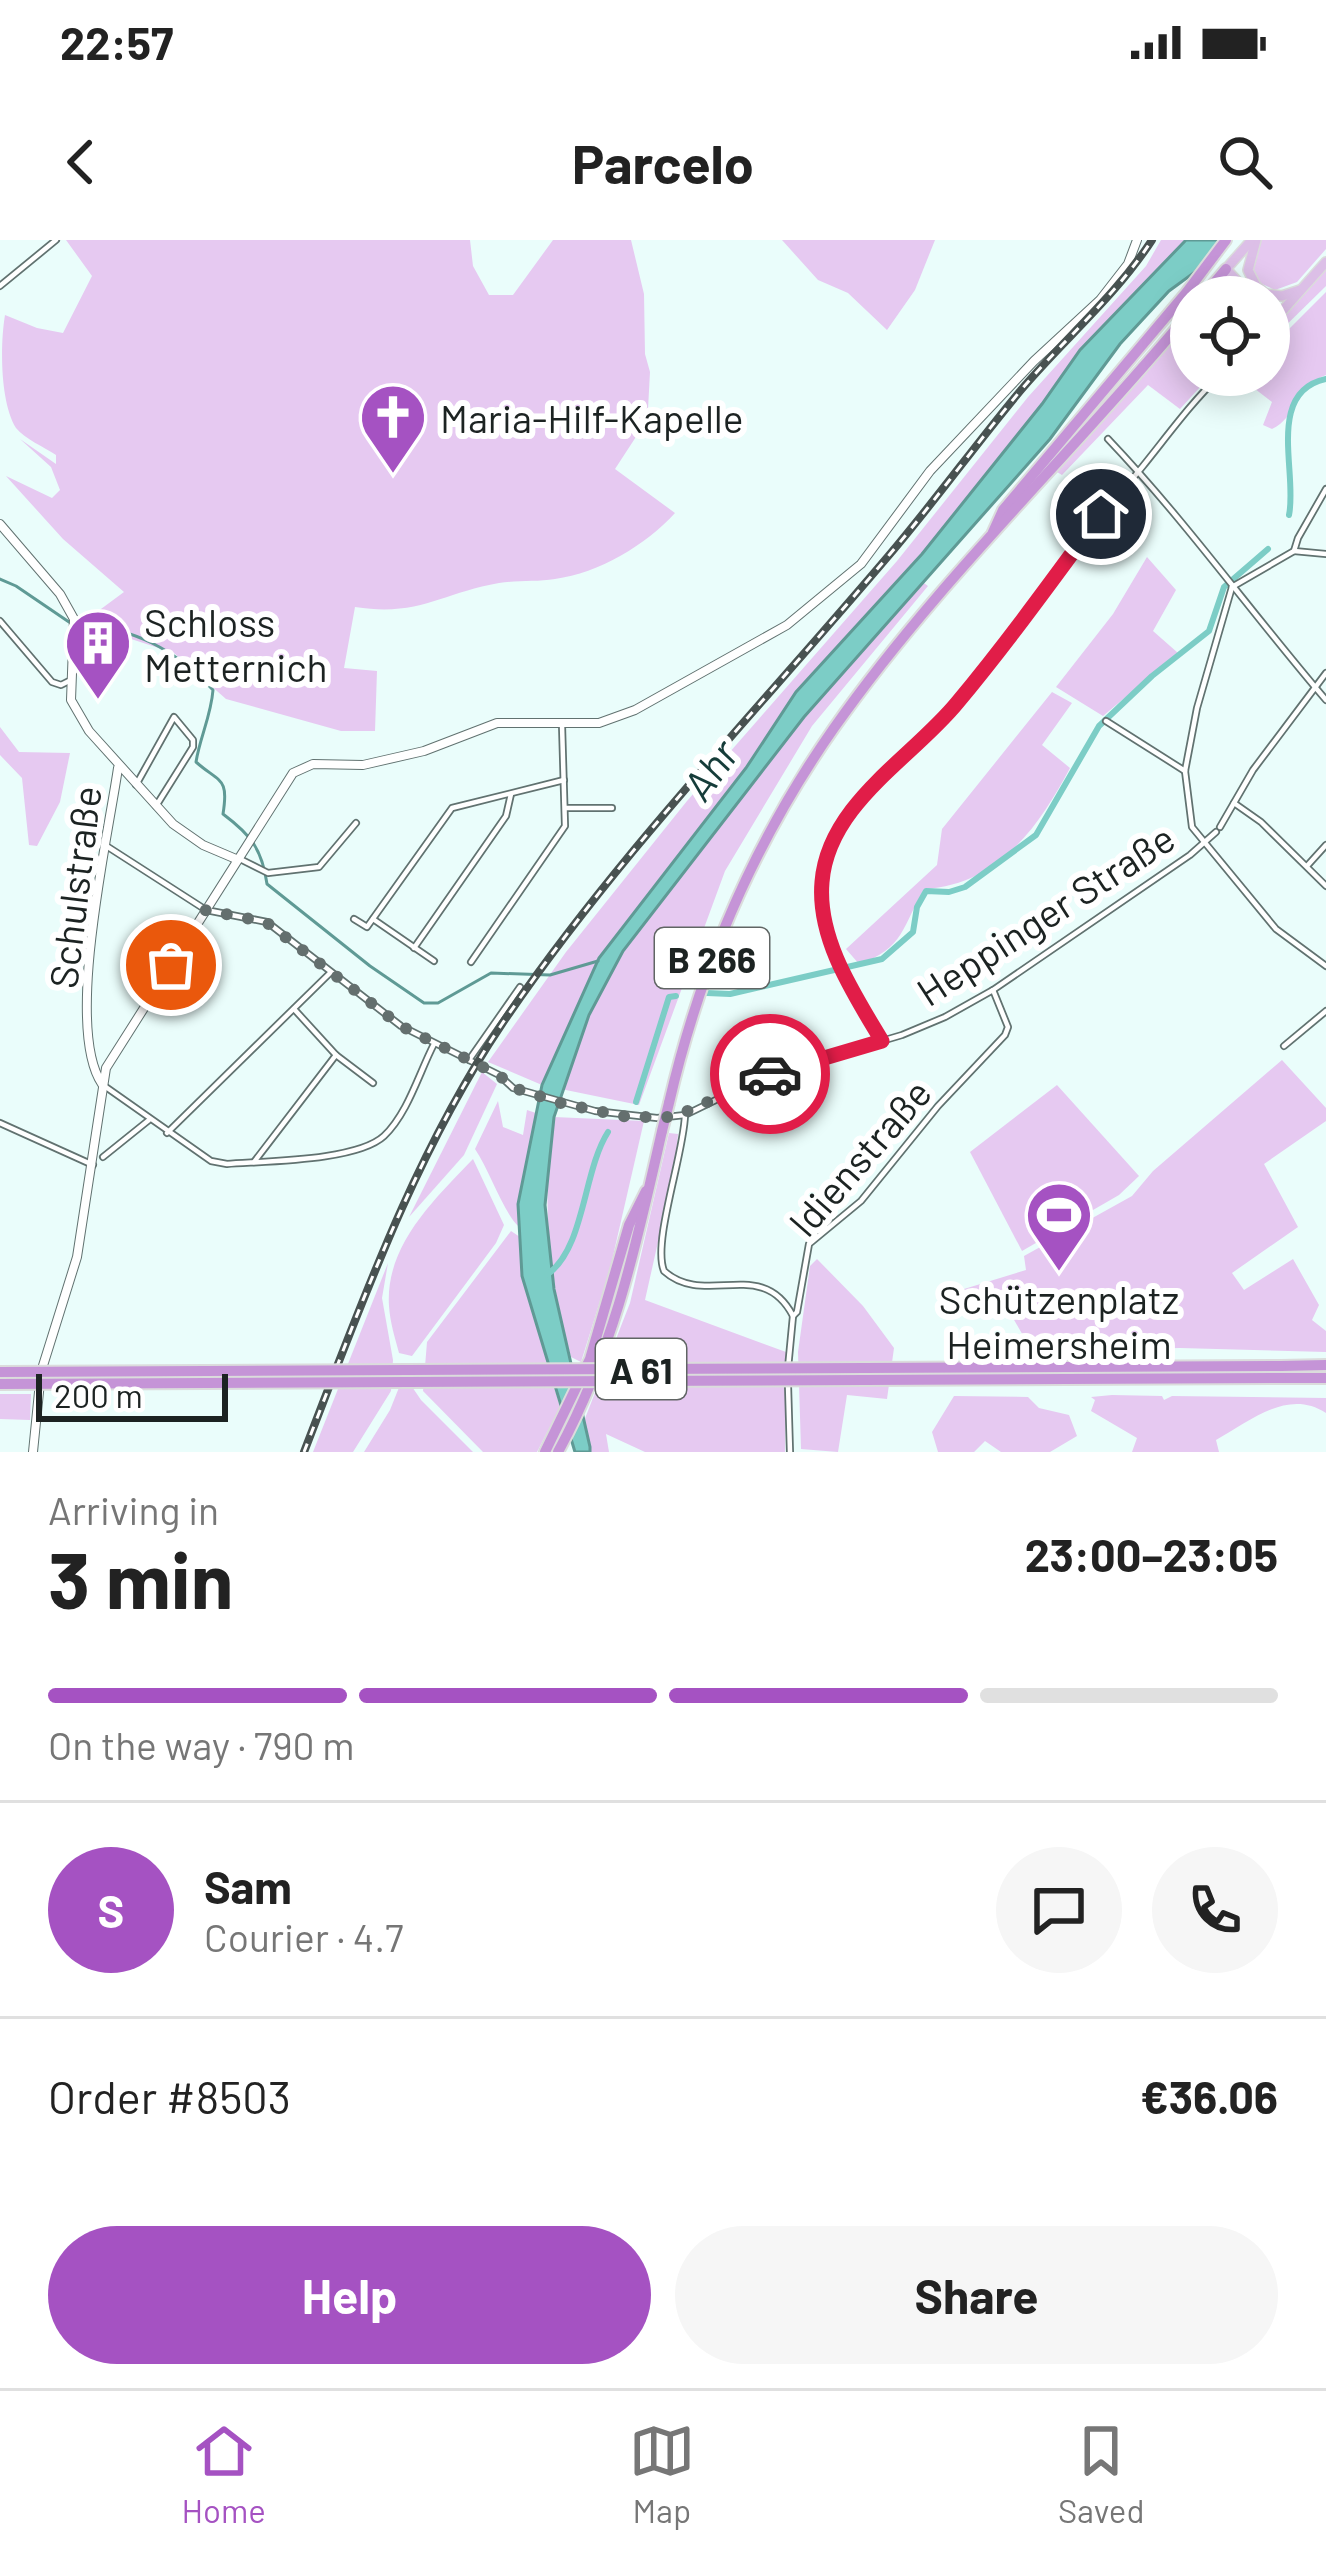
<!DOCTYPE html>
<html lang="en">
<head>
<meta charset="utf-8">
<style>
	body { margin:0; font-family:Barlow,sans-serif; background:#f6f6f6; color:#222; height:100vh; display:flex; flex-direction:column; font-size:45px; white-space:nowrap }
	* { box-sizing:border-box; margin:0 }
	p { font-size:39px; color:#767676 }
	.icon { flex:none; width:66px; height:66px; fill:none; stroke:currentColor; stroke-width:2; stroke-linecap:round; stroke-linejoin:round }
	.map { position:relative; height:1212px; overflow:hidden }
	.drawer { display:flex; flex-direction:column; background:#fff; flex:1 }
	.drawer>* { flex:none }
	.buttons { position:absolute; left:1170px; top:36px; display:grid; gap:24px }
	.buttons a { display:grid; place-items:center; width:120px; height:120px; border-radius:50%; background:#fff; box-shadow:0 6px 30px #0003; font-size:60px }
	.scale { position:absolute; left:36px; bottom:30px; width:192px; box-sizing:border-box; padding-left:12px; border:6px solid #1c2322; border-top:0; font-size:33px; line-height:42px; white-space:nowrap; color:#1c2322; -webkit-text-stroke:9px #fff; paint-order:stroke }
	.pin { position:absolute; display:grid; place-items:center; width:102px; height:102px; color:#fff; margin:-51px; border:6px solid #fff; border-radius:50%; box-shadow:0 3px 12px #0007 }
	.courier { position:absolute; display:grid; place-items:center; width:120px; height:120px; margin:-60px; border:9px solid #e11d48; border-radius:50%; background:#fff; color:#222; box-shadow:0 3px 15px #0007 }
	.overview em { font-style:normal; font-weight:700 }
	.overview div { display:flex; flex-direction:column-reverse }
	.overview { display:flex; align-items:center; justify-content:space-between; height:204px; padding:0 48px }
	h1 { font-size:78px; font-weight:700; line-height:90px }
	.bar { display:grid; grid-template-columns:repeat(4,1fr); gap:18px 12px; align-content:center; height:144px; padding:0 48px }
	.bar i { height:15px; border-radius:9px; background:#e0e0e0 }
	.bar .selected { background:#a552c2 }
	.bar p { grid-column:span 4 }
	.line { display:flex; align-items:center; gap:30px; padding:0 48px; border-top:3px solid #e0e0e0 }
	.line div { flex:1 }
	.round { display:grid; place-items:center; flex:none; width:126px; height:126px; border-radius:63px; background:#f6f6f6 }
	.button { display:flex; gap:24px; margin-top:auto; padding:24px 48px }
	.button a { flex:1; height:138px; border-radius:72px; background:#a552c2; color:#fff; font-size:48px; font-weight:700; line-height:138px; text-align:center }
	.button a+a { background:#f6f6f6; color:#222 }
	.status { display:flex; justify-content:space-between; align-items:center; height:84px; padding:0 60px; background:#fff; direction:ltr }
	.status svg { height:33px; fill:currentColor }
	header { display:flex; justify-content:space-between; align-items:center; height:156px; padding:0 48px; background:#fff; font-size:54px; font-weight:700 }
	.tabs { display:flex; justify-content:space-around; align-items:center; height:168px; border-top:3px solid #e0e0e0; background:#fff; font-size:33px; color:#767676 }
	.tabs a { display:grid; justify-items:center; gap:6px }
	.tabs .selected { color:#a552c2 }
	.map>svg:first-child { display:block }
	.green { fill:#e6c9f1 }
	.water { fill:#7ccdc6; stroke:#5f9a95; stroke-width:3 }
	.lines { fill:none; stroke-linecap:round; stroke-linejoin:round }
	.stream { stroke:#5f9a95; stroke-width:3 }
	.canal { stroke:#7ccdc6; stroke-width:6 }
	.street-casing { stroke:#617270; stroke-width:8 }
	.secondary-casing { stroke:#617270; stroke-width:10 }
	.primary-casing { stroke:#dbdcdc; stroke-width:12 }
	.highway-casing { stroke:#dbdcdc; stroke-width:14 }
	.street { stroke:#fff; stroke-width:4.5 }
	.secondary { stroke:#fff; stroke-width:8 }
	.primary { stroke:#dcbfe7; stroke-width:9 }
	.highway { stroke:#c594d7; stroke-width:10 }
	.rail-casing { stroke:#485251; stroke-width:8 }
	.rail { stroke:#fff; stroke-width:3; stroke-dasharray:9; stroke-linecap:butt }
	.highway-bridge-casing { stroke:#dbdcdc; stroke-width:14; stroke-linecap:butt }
	.highway-bridge { stroke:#c594d7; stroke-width:10 }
	.done { stroke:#646f6e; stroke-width:12; stroke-dasharray:0 21.6 }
	.route { stroke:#e11d48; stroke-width:15 }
	.labels { text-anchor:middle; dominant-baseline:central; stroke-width:12; stroke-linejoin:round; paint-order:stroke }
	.shield { fill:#fff; stroke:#606564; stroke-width:3 }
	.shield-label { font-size:36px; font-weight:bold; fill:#1c2322 }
	.poi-label { font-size:39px; fill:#1c2322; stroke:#fff; text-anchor:start }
	.street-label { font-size:39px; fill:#1c2322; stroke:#fff }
	.water-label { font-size:42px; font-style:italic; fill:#153c39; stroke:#fff }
</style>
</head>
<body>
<div class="status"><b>22:57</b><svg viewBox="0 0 49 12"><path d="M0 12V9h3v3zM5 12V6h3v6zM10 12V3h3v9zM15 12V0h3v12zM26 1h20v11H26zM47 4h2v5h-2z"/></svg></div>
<header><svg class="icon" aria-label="back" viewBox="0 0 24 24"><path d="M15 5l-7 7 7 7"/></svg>Parcelo<svg class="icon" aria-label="search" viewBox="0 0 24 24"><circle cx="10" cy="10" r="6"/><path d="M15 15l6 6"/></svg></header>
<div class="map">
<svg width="1326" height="1212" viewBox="0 0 1326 1212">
	<rect width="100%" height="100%" fill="#eafdfb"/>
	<g class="green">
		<path d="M 66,0 L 470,0 L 473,26 L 489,55 L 513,55 L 553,0 L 631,0 L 644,54 L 645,114 L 650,132 L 648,169 L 645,183 L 615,229 L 675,273 C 646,305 599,333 555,339 C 537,342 518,340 499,343 C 441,353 420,377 355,367 L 344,428 L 377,431 L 375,491 L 341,491 L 226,459 L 174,413 L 82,383 L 124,352 L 63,299 L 6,236 L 52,258 L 60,250 L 51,227 L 20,199 L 56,224 L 56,215 C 44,207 25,199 16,188 C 0,162 0,105 5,75 L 37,88 L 63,93 L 92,36 Z"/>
		<polygon points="782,0 935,0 915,50 887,90 848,53 818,40"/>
		<polygon points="1161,0 1186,0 1080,110 1042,164 922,314 796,452 746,528 599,718 542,845 488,822 566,712 687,561 897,321 1028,157 1146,26"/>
		<polygon points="1261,0 1326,0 1326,9 1297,42 1275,50 1260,43 1251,29"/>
		<polygon points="1326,29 1326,46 1269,102 1269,93"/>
		<path d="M 1326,52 L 1326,135 C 1299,144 1296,178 1272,189 L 1263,185 L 1272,162 L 1246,142 L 1250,135 L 1269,135 L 1269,109 Z"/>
		<polygon points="1191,82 1191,135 1211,135 1180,169 1148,145 1062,235 1057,232"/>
		<polygon points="1147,317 1176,350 1153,391 1178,413 1103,476 1056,447 1113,374"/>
		<polygon points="921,341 928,346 812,486 725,631 639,865 561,849 589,775 623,711 804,477"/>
		<path d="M 1052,452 L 1072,463 L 1042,505 L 1070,528 C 1038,588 998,645 924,649 C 903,685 904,709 859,724 L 846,709 L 937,625 L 942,589 Z"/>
		<polygon points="0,487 19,512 70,513 60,562 37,606 29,605 22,538 0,515"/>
		<polygon points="1282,820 1326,868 1326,881 1264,924 1298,987 1232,1033 1244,1050 1293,1019 1319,1065 1312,1080 1326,1091 1326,1112 1180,1108 1032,1111 999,1054 971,1063 964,1049 1026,1030 1024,1016 1132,956 1153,931"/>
		<polygon points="482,832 497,844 464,915 409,977"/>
		<polygon points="1057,845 1139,936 1119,955 1022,1011 970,912"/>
		<path d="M 498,861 L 503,887 L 523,895 L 527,870 L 536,873 L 518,964 L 519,987 C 503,972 490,931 475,909 Z"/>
		<path d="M 554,877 L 644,881 L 610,1029 L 581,1122 L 571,1117 C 548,1037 541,960 554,877 Z"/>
		<polygon points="669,893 678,894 675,926 645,1060 786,1112 785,1212 645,1212 606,1194 609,1212 590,1212 584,1181 630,1063"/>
		<path d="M 473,919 L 504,985 L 496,1003 L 412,1116 L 399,1113 C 395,1098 390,1082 389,1066 C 385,1005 435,959 473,919 Z"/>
		<polygon points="511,991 520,997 522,1037 560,1167 537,1212 483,1212 423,1151 427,1102"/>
		<polygon points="817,1019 863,1066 894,1108 887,1159 847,1155 838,1212 801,1209 798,1112 810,1026"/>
		<polygon points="388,1023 382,1058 393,1120 391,1151 353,1212 313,1212"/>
		<polygon points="404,1135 421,1160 473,1212 364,1212 390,1170"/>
		<polygon points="0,1154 31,1154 30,1180 0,1179"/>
		<path d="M 1112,1155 L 1162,1156 L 1164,1160 L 1172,1156 L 1326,1158 L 1326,1173 C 1288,1148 1250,1181 1216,1200 L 1219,1212 L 1132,1212 L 1137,1198 L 1091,1171 L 1095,1160 L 1091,1157 Z"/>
		<polygon points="954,1156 1028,1157 1039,1168 1069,1175 1077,1196 1050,1212 1001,1212 985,1201 974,1212 938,1212 932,1192"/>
	</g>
	<polygon class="water" points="1186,0 1221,0 1195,32 1169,51 1120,104 1050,199 804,477 623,711 589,775 554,877 545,965 554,1049 590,1207 590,1212 575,1212 522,1036 518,964 542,845 599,718 746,528 796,452 922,314 1042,164 1080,110"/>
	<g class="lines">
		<g class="stream">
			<polyline points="0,339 16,346 69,382"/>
			<path d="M 78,383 C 134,389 174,408 213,450 C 211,476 200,497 196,522 C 220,543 229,537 223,574 C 251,595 262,609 267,644 L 370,726 L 424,763 L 438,763 L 491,733 L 550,735 L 598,721"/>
		</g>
		<g class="canal">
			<path d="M 1289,275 C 1298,234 1265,152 1326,139"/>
			<polyline points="707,753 730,754 882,719 913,692 917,667 926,651 949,652 965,647 1036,595 1099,486 1152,436 1209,391 1224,347 1268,309"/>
			<polyline points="636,862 669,757 676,756"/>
			<path d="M 548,1034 C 585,1007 583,931 608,892"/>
		</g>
		<g class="street-casing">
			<g id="street">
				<polyline points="0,46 56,0"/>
				<path d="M 1108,199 C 1186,281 1253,375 1326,460"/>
				<polyline points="1294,311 1326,314"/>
				<polyline points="1232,347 1197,468 1185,531 1192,587 1276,689 1326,726"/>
				<polyline points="1232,347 1294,311 1298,298 1326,249"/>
				<polyline points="0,381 52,442 61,445 71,440"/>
				<polyline points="1106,481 1185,531"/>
				<polyline points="136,545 174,477 193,500 193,507 156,566"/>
				<polyline points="1234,563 1261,582 1326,646"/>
				<polyline points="566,568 612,568"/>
				<polyline points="1220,587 1253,530 1326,433"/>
				<polyline points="108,607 206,670 267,682 401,786 499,835 513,848 595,871 657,878 685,875 767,835 902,795 945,777 993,750 1190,615 1216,592"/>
				<polyline points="242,620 268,633 319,627 356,583"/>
				<polyline points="1307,626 1326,605"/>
				<polyline points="354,679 367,687 452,568 564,540"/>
				<polyline points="373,679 434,721"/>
				<polyline points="414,708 506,576 511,554"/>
				<polyline points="471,722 565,586 562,485"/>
				<polyline points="294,769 336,815 373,843"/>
				<path d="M 882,801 C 853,752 812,692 823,632 C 837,558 914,517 958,463 C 1021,385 1079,303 1143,226 C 1168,195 1191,163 1220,135"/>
				<polyline points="1284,806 1326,771"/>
				<polyline points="469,820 520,747"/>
				<path d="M 103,845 L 211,921 L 227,924 C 265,921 357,921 384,896 C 408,873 419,833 434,804"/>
				<path d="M 685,875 C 684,914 652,1002 664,1031 C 705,1068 762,1016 793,1076"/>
				<polyline points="0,883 93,925"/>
				<polyline points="167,893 330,733"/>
				<polyline points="103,917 149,880"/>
				<polyline points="254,922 336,815"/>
				<polyline points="788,1128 793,1076 797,1072 809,1004 861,961 938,866 1005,795 1008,787 993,750"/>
				<polyline points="788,1145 790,1212"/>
			</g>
		</g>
		<g class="secondary-casing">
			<g id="secondary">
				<polyline points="0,284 60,354 74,379 71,460 89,491 173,584 203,605 236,619"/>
				<path d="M 102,844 C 64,788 108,598 118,528"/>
				<polyline points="33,1212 41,1132 77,1017 106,828 293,533 313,524 363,525 424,511 497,483 599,483 635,470 787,385 861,324 930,231 1034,121 1100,60 1128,24 1137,0"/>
			</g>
		</g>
		<g class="primary-casing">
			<g id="primary">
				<polyline points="1256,0 1248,30 1256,46 1269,57"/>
				<polyline points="1226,29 1250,2"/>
				<polyline points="1226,29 1252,57"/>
				<polyline points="1265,54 1282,56 1300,50"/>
				<polyline points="1276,78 1326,22"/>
			</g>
		</g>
		<g class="highway-casing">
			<g id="highway">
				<polyline points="1205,54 1226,29"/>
				<polyline points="1208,57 1228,47 1244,50"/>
				<polyline points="993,292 1003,270 1186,53 1226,0"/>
				<path d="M 669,863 C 700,729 754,602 834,488 C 937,341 1076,210 1191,71"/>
				<polyline points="1281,1126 1326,1125"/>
				<polyline points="1281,1138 1326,1138"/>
				<polyline points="545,1212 590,1119 629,985 646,951"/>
				<path d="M 558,1212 C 615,1107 636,1005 662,891"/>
			</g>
		</g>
		<use href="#street" class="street"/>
		<use href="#secondary" class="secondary"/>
		<use href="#primary" class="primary"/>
		<use href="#highway" class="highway"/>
		<g class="rail-casing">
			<path id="rail" d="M 304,1212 C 361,1065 414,915 502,784 C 616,616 760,468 890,314 C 935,261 976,204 1021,150 C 1064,99 1115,57 1152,0"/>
		</g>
		<use href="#rail" class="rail"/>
		<g class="highway-bridge-casing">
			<g id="highway-bridge">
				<polyline points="662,891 669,863"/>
				<polyline points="0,1132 1281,1126"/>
				<polyline points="0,1144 1281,1138"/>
			</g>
		</g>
		<use href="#highway-bridge" class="highway-bridge"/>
	</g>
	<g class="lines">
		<polyline class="done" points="171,725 206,670 266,682 401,786 499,835 514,848 564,864 628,877 674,877 770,834"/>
		<path class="route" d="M 770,834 L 882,801 C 854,754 817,699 822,642 C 828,564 912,518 957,463 C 1007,403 1054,338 1101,274"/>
	</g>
	<defs>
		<g id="church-pin" transform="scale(3.45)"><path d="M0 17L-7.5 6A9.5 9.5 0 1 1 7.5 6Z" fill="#a552c2" stroke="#fff"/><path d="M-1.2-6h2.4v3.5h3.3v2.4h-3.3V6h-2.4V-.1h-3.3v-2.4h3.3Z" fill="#fff"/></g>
		<g id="building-pin" transform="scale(3.45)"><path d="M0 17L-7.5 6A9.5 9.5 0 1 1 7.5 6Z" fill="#a552c2" stroke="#fff"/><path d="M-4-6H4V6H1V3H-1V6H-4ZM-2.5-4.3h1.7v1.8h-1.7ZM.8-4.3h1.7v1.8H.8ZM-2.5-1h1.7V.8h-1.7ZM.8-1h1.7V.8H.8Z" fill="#fff"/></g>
		<g id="stadium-pin" transform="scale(3.45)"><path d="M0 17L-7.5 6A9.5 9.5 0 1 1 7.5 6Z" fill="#a552c2" stroke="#fff"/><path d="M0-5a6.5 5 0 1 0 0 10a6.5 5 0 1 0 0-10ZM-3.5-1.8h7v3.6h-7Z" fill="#fff"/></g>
	</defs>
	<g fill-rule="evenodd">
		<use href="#church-pin" x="393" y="177"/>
		<use href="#building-pin" x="98" y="403"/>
		<use href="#stadium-pin" x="1059" y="975"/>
	</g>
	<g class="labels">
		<g class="shield">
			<rect x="655" y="688" width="114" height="60" rx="9"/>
			<rect x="596" y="1099" width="90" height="60" rx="9"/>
		</g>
		<g class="shield-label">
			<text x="712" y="718">B 266</text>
			<text x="641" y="1129">A 61</text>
		</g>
		<g class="poi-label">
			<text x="440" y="177">Maria-Hilf-Kapelle</text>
			<text x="144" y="381">Schloss<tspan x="144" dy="45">Metternich</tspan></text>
			<text x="1059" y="1058" text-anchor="middle">Schützenplatz<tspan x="1059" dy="45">Heimersheim</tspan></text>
		</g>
		<g class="street-label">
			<text transform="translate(74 647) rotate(-83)">Schulstraße</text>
			<text transform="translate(1045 674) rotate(-33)">Heppinger Straße</text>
			<text transform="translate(859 917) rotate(-49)">Idienstraße</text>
		</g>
		<g class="water-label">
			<text transform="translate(709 529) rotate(-54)">Ahr</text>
		</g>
	</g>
</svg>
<div class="buttons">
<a><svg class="icon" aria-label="locate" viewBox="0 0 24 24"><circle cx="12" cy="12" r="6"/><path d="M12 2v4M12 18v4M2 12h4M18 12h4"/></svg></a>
</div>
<div class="scale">200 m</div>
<div class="pin" style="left:171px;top:725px;background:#ea580c"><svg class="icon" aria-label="bag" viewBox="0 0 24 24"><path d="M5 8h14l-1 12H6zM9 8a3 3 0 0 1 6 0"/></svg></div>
<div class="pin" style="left:1101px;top:274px;background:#1f2937"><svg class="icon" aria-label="home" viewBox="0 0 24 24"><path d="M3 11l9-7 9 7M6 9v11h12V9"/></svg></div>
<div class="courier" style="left:770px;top:834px"><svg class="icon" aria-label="car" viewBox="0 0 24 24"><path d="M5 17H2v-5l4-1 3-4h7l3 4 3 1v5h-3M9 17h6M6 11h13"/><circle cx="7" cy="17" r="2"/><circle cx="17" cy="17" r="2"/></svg></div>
</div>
<section class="drawer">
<div class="overview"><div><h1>3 min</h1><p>Arriving in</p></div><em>23:00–23:05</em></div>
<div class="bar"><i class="selected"></i><i class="selected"></i><i class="selected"></i><i></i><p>On the way · 790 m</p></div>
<div class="line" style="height:216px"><b class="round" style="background:#a552c2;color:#fff">S</b><div><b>Sam</b><p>Courier · 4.7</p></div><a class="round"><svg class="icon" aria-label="chat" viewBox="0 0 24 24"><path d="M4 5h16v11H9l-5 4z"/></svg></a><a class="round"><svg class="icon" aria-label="phone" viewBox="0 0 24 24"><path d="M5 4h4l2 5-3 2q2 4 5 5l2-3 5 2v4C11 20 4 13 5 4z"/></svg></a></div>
<div class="line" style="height:156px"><div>Order #8503</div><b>€36.06</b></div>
<div class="button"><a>Help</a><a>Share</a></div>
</section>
<nav class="tabs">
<a class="selected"><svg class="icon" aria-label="home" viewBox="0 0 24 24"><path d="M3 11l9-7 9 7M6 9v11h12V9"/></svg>Home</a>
<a><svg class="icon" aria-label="map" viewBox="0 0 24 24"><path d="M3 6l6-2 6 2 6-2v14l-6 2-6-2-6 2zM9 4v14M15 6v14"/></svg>Map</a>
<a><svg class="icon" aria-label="saved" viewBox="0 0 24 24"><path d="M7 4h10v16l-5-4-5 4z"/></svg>Saved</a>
</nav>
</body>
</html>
